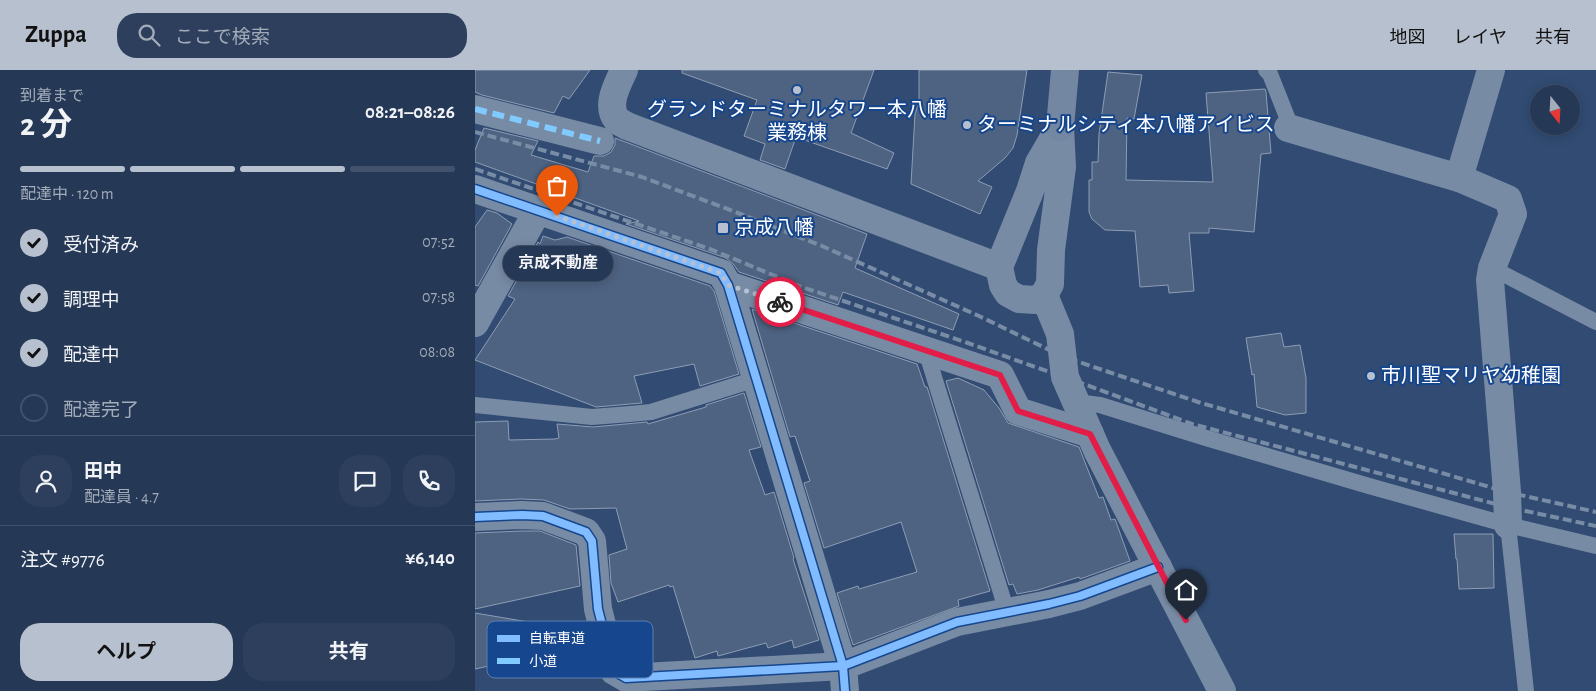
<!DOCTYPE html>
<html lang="ja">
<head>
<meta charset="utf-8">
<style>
	body { margin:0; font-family:"Alegreya Sans","Noto Sans JP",sans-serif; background:#2d3f5c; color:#f1f3f6; height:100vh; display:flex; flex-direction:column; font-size:19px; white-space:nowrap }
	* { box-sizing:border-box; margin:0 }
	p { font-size:16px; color:#a3acb9 }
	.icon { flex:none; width:28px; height:28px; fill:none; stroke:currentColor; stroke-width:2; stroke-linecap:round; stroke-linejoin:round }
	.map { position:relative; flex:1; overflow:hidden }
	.sheet { display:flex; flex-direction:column; background:#253856; width:475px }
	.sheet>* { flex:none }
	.needle { width:32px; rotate:162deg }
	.fabs { position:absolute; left:1055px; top:15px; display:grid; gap:10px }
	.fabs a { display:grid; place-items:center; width:50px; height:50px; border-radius:50%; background:#253856; box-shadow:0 2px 12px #0003,0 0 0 1px #42526c; font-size:25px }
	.pin { position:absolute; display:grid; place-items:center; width:42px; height:42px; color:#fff; margin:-51px -21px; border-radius:50% 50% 50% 0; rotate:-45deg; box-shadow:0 0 5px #0007 }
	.pin .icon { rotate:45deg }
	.courier { position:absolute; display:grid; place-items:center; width:50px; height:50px; margin:-25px; border:4px solid #e11d48; border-radius:50%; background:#fff; color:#222; box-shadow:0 1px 6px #0007 }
	.bubble { position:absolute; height:35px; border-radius:18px; background:#253856; box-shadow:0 2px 12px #0003,0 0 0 1px #42526c; font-size:16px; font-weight:700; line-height:35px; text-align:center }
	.summary em { font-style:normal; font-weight:700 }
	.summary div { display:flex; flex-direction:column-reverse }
	.summary { display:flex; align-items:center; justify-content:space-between; height:85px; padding:0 20px }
	h1 { font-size:32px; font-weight:700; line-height:38px }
	.bar { display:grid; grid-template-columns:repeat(4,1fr); gap:8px 5px; align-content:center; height:60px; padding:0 20px }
	.bar i { height:6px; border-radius:4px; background:#42526c }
	.bar .on { background:#b7c0ce }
	.bar p { grid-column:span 4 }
	.line { display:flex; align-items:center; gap:12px; padding:0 20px; border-top:1px solid #42526c }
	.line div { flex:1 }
	.round { display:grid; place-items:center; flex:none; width:52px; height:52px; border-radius:20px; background:#2d3f5c }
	ol { padding:0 20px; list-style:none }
	li { display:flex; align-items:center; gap:15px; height:55px }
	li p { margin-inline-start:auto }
	li .icon { padding:5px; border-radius:50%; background:#b7c0ce; color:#111; stroke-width:4 }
	li:last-child { color:#a3acb9 }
	li i { width:28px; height:28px; border:2px solid #42526c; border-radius:50% }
	.action { display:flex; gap:10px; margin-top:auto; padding:10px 20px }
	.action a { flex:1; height:58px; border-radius:20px; background:#b7c0ce; color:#111; font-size:20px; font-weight:700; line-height:58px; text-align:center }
	.action a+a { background:#2d3f5c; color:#f1f3f6 }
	header { display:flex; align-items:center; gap:30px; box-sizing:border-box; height:70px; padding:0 25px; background:#b7c0ce; color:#111 }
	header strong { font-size:24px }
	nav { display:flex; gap:28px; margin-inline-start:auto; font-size:18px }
	.search { width:350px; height:45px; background:#2d3f5c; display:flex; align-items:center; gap:12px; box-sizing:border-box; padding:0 18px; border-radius:20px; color:#a3acb9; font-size:19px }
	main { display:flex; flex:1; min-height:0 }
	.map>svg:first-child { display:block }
	.building { fill:#4e6382; stroke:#8d9db4 }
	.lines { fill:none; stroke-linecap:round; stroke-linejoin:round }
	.lane { stroke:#788ba5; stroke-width:16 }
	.street { stroke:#788ba5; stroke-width:28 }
	.secondary { stroke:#7386a2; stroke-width:28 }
	.rail { stroke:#798ca5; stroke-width:4; stroke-dasharray:9 4; stroke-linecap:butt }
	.quiet { stroke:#80caff; stroke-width:6; stroke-dasharray:12 6; stroke-linecap:butt }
	.cycleway-casing { stroke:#16468d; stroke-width:11 }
	.cycleway { stroke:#80bcff; stroke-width:8 }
	.done { stroke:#b7c0ce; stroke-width:5; stroke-dasharray:0 9 }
	.route { stroke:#e11d48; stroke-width:6 }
	.poi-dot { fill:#b7c0ce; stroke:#16468d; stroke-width:2 }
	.labels { text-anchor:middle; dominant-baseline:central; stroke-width:4; stroke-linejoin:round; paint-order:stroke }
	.poi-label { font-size:20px; fill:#fff; stroke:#16468d; text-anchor:start }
	.key { fill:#16468d; stroke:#5c7eaf; stroke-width:1 }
	.key-label { font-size:14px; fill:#fff }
</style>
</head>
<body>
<header>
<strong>Zuppa</strong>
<div class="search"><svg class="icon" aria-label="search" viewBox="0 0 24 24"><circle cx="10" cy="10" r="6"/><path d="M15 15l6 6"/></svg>ここで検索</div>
<nav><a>地図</a><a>レイヤ</a><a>共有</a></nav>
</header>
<main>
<section class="sheet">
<div class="summary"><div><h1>2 分</h1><p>到着まで</p></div><em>08:21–08:26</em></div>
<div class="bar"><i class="on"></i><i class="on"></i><i class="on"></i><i></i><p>配達中 · 120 m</p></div>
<ol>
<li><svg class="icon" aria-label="check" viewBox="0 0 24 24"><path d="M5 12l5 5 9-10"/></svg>受付済み<p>07:52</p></li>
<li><svg class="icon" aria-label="check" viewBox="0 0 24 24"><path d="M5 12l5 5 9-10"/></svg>調理中<p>07:58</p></li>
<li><svg class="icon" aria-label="check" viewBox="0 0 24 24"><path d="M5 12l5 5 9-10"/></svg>配達中<p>08:08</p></li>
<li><i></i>配達完了</li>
</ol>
<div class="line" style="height:90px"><a class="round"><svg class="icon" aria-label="person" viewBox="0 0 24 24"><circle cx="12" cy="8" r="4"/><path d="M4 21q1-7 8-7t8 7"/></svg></a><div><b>田中</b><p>配達員 · 4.7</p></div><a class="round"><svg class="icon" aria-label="chat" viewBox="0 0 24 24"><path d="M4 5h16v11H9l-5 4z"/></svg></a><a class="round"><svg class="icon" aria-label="phone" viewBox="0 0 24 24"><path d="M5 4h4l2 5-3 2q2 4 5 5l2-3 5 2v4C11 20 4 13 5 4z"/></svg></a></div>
<div class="line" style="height:65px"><div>注文 #9776</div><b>¥6,140</b></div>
<div class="action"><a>ヘルプ</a><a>共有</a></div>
</section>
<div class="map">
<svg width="1121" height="621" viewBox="0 0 1121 621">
	<rect width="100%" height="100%" fill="#314b72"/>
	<g class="building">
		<polygon points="0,0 115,0 94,29 88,26 79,43 7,25 0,22"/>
		<polygon points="207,0 399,0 376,63 419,83 412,99 321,67 310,99 285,90 290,74 269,66 282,30 207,3"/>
		<polygon points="444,0 552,0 542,65 538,78 530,88 503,111 517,117 505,144 436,114 440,44 444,32"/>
		<polygon points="633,2 667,5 659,49 652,48 651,110 738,112 731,23 790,19 791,22 796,83 786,84 779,162 734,158 734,163 714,163 719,221 694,223 693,215 665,217 660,161 630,160 617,149 614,142 614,110 617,110 617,92 623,92 624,64"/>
		<polygon points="9,58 63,71 56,85 113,102 119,86 129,86 136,82 140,75 140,68 392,164 380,198 484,244 478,260 368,222 363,235 264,202 259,195 251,188 151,154 164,151 0,92 0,80"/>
		<polygon points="12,140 22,143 37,154 3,216 0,215 0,157"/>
		<polygon points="68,166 80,170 92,167 235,216 239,221 264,304 225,316 219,294 159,306 167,333 121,337 0,290 40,229 33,226 63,172 65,174"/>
		<polygon points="277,239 442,294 450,317 452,317 515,521 483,530 484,536 378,575 362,523 383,516 384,519 442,502 426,452 349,478 329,413 335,411 320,366 315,367"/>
		<polygon points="806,263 809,277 825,275 831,308 831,343 810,345 782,337 779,304 777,305 771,268"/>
		<polygon points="483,308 509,320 524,338 533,353 604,377 624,428 628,427 636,450 640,449 655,491 605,509 604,507 563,520 542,524 538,514 534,515 471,311"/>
		<polygon points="269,323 286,377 274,380 290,425 299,422 319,488 318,489 344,570 319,578 317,570 293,578 291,573 243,586 242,581 220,588 198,516 195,517 194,515 143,532 136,513 134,485 152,479 141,438 95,439 69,430 46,429 0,431 0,352 33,351 34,370 80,369 84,368 82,354 118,357 172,352 173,354 231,337 231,335"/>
		<polygon points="47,461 65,461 101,475 105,516 0,539 0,463"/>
		<polygon points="979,464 1018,464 1019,518 984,519 982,489 981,489"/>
		<polygon points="0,543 113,562 118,582 114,602 50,588 0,599"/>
	</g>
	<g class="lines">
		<g class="lane">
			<polyline points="791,0 795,4 812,47 813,58"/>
			<polyline points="1017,198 1121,252"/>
			<polyline points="451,281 532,542"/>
			<polyline points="601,332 625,335 731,368 894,416 1033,455 1121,476"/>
			<polyline points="0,335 117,347 155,344 176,342 281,309"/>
			<polyline points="1033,455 1051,621"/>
		</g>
		<g class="street">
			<path d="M 149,0 C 143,14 130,35 142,50 C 144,52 149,54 152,56 L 524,197"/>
			<polyline points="0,39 125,71"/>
			<polygon points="585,57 587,97 576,180 575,214 569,225 561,230 544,229 533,223 528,215 524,197 555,121 564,93"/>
			<polyline points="813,58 984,108 1033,129 1038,144 1017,198 1015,210 1032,422 1033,455"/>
			<polyline points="984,108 1016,0"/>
			<polyline points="0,119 246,203 253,215 368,596 370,621"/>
			<polyline points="253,215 525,305 543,341 615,364"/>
			<polyline points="569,225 585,264 590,307 622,380 747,621"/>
			<polyline points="0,253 63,140"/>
			<polyline points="0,447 47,445 68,446 111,462 117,471 123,539 139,601 151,608 368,596 482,552 574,534 605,526 683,497"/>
		</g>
		<polyline class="secondary" points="585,57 590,0"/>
		<g class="rail">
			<polyline points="0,62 167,107 258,141 347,176 504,246 589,287 723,332 1032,422 1121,442"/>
			<polyline points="0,99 235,179 327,217 493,273 560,297 590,307 717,354 1032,437 1121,456"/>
		</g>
		<polyline class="quiet" points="0,39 125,71"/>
		<g class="cycleway-casing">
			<g id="cycleway">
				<polyline points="0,119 246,203 253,215 368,596 370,621"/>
				<polyline points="0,447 47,445 68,446 111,462 117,471 123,539 139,601 151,608 368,596 482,552 574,534 605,526 683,497"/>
			</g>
		</g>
		<use href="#cycleway" class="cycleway"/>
	</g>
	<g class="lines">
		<polyline class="done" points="82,146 246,203 253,215 305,232"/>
		<polyline class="route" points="305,232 525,305 543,341 615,364 711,550"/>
	</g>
	<g class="poi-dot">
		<circle cx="322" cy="20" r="5"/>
		<circle cx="492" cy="55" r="5"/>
		<rect x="242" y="152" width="12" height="12" rx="2.5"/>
		<circle cx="896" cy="306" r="5"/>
	</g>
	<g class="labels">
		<g class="poi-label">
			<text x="322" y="40" text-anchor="middle">グランドターミナルタワー本八幡<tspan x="322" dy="23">業務棟</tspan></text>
			<text x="502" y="55">ターミナルシティ本八幡アイビス</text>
			<text x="259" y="158">京成八幡</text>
			<text x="906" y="306">市川聖マリヤ幼稚園</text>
		</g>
	</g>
	<rect x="12" y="551" width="166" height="57" rx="8" class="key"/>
	<rect x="22" y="565" width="23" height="7" fill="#80bcff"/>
	<rect x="22" y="588" width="23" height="6" fill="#80caff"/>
	<g class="key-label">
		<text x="54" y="573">自転車道</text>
		<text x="54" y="596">小道</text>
	</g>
</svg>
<div class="fabs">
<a><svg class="needle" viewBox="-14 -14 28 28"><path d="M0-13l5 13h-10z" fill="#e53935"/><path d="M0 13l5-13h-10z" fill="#a3acb9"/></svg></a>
</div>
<div class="pin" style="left:82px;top:146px;background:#ea580c"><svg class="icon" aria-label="bag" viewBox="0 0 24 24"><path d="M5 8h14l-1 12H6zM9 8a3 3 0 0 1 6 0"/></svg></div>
<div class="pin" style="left:711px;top:550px;background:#1f2937"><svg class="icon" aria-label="home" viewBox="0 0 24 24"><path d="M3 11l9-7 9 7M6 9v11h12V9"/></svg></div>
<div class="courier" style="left:305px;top:232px"><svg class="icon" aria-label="bike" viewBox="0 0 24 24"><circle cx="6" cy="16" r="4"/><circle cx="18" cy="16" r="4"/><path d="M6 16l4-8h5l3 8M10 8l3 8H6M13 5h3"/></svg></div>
<div class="bubble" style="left:28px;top:176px;width:110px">京成不動産</div>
</div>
</main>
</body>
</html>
